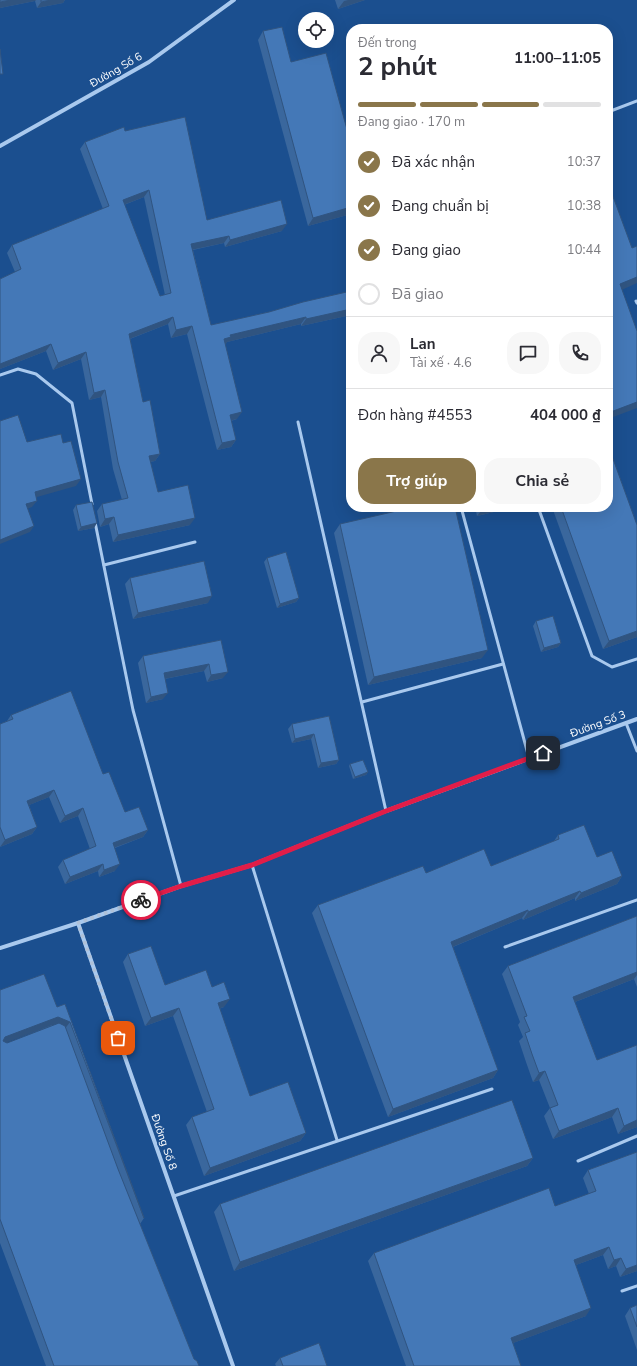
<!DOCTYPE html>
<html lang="vi">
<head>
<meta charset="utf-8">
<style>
	body { margin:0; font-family:"Nunito Sans",sans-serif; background:#f7f7f7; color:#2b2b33; height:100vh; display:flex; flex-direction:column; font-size:15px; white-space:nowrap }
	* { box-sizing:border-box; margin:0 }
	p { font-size:13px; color:#7c7c81 }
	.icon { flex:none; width:22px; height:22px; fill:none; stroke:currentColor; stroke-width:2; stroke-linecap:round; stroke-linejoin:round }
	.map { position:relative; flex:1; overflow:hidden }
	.details { position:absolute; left:346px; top:24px; width:267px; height:488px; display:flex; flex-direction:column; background:#fff; border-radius:16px; box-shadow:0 4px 16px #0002 }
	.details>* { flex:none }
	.fabs { position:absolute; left:298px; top:12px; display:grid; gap:8px }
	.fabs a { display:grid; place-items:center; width:36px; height:36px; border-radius:50%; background:#fff; box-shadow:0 4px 16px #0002; font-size:20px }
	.pin { position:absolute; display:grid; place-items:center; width:34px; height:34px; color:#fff; margin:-17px; border-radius:8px; box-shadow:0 2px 6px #0006 }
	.courier { position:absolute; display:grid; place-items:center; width:40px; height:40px; margin:-20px; border:3px solid #e11d48; border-radius:50%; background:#fff; color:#222; box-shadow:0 1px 5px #0007 }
	.head em { font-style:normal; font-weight:700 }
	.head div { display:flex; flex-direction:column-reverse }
	.head { display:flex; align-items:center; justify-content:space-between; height:68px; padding:0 12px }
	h1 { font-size:26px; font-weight:700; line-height:30px }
	.bar { display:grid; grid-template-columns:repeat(4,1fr); gap:6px 4px; align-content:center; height:48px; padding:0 12px }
	.bar i { height:5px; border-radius:3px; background:#e1e1e2 }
	.bar .current { background:#8a764a }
	.bar p { grid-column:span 4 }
	.line { display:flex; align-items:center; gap:10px; padding:0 12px; border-top:1px solid #e1e1e2 }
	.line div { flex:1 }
	.round { display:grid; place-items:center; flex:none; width:42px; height:42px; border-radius:16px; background:#f7f7f7 }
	ol { padding:0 12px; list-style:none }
	li { display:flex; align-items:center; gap:12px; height:44px }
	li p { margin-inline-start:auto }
	li .icon { padding:4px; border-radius:50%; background:#8a764a; color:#fff; stroke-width:4 }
	li:last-child { color:#7c7c81 }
	li i { width:22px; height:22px; border:2px solid #e1e1e2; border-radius:50% }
	.button { display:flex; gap:8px; margin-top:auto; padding:8px 12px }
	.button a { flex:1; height:46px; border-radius:16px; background:#8a764a; color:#fff; font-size:16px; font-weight:700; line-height:46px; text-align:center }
	.button a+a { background:#f7f7f7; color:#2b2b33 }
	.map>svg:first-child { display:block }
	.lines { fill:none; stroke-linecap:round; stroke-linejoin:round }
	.service { stroke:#a9c9ee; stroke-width:3 }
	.minor { stroke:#a9c9ee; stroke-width:4 }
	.wall { fill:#3a679d; fill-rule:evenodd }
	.shaded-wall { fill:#305480 }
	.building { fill:#4478b7; stroke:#305480; fill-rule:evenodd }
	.done { stroke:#afc1d8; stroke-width:4; stroke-dasharray:0 7.2 }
	.route { stroke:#e11d48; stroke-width:5 }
	.labels { text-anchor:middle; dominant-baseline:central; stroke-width:3.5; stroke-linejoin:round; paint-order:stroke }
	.street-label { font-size:11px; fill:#fff; stroke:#1b4f8f }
</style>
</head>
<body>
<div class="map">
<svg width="637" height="1366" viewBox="0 0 637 1366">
	<rect width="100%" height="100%" fill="#1b4f8f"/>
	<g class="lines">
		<g class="service">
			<polyline points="608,112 637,101"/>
			<polyline points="636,301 637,303"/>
			<polyline points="0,375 18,369 36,374 72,403 92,504"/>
			<polyline points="298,422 386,811"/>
			<polyline points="461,507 529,758"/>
			<polyline points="538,507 592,656 612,667 637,659"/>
			<polyline points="95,522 133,710 181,886"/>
			<polyline points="104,565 195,542"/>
			<polyline points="362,702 503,664"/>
			<polyline points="626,723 637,751"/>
			<polyline points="252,865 337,1140"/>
			<polyline points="505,947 637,900"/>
			<polyline points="578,1161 637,1136"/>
			<polyline points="174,1196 492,1089"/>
			<polyline points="622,1291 637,1286"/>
		</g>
		<g class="minor">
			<polyline points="0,146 149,62 234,0"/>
			<polyline points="78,923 233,1366"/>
			<polyline points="0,948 78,923 181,886 252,865 386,811 637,719"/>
		</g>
	</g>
	<g class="wall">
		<polygon points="0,0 65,0 63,3 37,8 35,1 0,8"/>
		<polygon points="335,0 365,0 338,9"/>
		<polygon points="263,31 291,62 351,214 308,226 258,40"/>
		<path d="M 125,131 L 207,220 L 282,231 L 225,247 L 224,243 L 193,250 L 211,325 L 269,312 L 351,291 L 351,315 L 301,326 L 301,324 L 227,342 L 225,344 L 237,419 L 231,421 L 236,440 L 231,447 L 217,450 L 187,334 L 171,338 L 168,324 L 130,339 L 143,402 L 160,454 L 155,461 L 150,462 L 158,492 L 190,525 L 113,542 L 109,524 L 100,527 L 97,511 L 102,504 L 122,500 L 113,469 L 101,397 L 89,400 L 81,359 L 53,370 L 46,351 L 0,369 L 0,279 L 15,272 L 7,253 L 12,245 L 103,209 L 80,149 L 85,142 ZM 144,197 L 165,295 L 160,296 L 124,205 Z"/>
		<polygon points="76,505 94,528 78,531 73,510"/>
		<polygon points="475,507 501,507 498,511 477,516"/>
		<polygon points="552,507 608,507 637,525 637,637 603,649"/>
		<polygon points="340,524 482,658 368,685 334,533"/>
		<polygon points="267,558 299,598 296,602 277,608 264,562"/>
		<polygon points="130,578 208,603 133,619 125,584"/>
		<polygon points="536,621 561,643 558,647 541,652 533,626"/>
		<polygon points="221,640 223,678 207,682 204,671 165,679 163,699 146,703 138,663 143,656"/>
		<polygon points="11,715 103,774 125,812 148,830 143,837 115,848 115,871 99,877 98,871 65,884 58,867 63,860 90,849 78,816 60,823 49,797 29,805 37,827 32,834 0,847 0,724 7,721"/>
		<polygon points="329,716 339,760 336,764 318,768 311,739 292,743 288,729 292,724"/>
		<polygon points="350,764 368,772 366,775 353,779 349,766"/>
		<polygon points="558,835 597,857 622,876 617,884 575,901 575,898 523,920 522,918 453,947 498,1070 493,1078 388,1117 312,913 318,905 426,873 491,866 554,841"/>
		<polygon points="637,916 637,987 634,979 575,1002 597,1060 637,1045 637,1127 618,1134 612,1117 553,1139 544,1116 550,1108 539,1080 533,1082 526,1062 519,1041 523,1037 518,1025 520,1022 502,974 508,966"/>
		<polygon points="128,954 165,985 212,987 224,1007 219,1009 250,1096 306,1133 300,1141 204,1176 186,1125 192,1117 207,1112 173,1016 145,1026 123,962"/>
		<path d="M 0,990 L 57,1007 L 65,1004 L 144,1218 L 140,1224 L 194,1359 L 199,1366 L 46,1366 L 0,1243 ZM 52,1025 L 7,1043 L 6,1042 Z"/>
		<polygon points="637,1152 637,1271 620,1277 616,1266 608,1269 603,1255 576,1265 586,1316 513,1343 521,1366 406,1366 368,1261 374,1253 555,1206 589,1194 583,1178 588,1170"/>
		<polygon points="533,1158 527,1166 234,1271 214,1212 220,1204"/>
		<polygon points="637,1305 637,1350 625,1316 630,1308"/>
		<polygon points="280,1358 327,1366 276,1366 275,1364"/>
	</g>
	<g class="shaded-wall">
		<polygon points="11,0 36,0 35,1 0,8 0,2"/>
		<polygon points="51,0 65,0 63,3 37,8 41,2"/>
		<polygon points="348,0 365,0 338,9 344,1"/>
		<polygon points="149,190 144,197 118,207 123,200"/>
		<polygon points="351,207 351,214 308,226 313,218"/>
		<polygon points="287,224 282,231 225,247 230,240"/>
		<polygon points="229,236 224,243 186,251 191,244"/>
		<polygon points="637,277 637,283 615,293 620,284"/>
		<polygon points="351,309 351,315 301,326 306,319"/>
		<polygon points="173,317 168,324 124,341 129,334"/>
		<polygon points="306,317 301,324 227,342 226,344 219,346 224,339 230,335"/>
		<polygon points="192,326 187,334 171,338 176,330"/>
		<polygon points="51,344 46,351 0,369 0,364"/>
		<polygon points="86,352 81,359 53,370 58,363"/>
		<polygon points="105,390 101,397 89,400 94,393"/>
		<polygon points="637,402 637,408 608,419 608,413"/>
		<polygon points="242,412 237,419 225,422 230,415"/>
		<polygon points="236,440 231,447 217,450 222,443"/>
		<polygon points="160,454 155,461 144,463 149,456"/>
		<polygon points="81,479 76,486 30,499 35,492"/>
		<polygon points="37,501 32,507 22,511 26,504"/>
		<polygon points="492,507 501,507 498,511 477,516 482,510"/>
		<polygon points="114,517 109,524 100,527 105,519"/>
		<polygon points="195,518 190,525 113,542 118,535"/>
		<polygon points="97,523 94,528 78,531 81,527"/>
		<polygon points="34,526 30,532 0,544 0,540"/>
		<polygon points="212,596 208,603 133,619 138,613"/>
		<polygon points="299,598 296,602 277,608 280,604"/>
		<polygon points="637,631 637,637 603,649 609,641"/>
		<polygon points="561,643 558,647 541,652 544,648"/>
		<polygon points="488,650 482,658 368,685 374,677"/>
		<polygon points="209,664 204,671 159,680 164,673"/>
		<polygon points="228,672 223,678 207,682 211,675"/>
		<polygon points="168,693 163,699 146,703 151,697"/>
		<polygon points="314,734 311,739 292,743 295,739"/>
		<polygon points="339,760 336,764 318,768 321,763"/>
		<polygon points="368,772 366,775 353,779 355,777"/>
		<polygon points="54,790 49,797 22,808 27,801"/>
		<polygon points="83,808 78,816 60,823 65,816"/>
		<polygon points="37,827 32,834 0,847 5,840"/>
		<polygon points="148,830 143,837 108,850 113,843"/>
		<polygon points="103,864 98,871 65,884 70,877"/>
		<polygon points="120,864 115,871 99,877 104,870"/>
		<polygon points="622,876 617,884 575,901 581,893"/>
		<polygon points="580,891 575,898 523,920 528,912"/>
		<polygon points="528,910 522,918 445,950 451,942"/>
		<polygon points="637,972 637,975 634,979 567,1005 573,997"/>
		<polygon points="230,999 224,1007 212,1011 218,1003"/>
		<polygon points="179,1008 173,1016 145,1026 151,1018"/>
		<polygon points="58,1017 70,1022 64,1030 52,1025 0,1045 5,1037"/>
		<polygon points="498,1070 493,1078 388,1117 393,1109"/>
		<polygon points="545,1071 539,1080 533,1082 539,1073"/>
		<polygon points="618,1108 612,1117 553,1139 559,1131"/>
		<polygon points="637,1120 637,1127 618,1134 624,1126"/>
		<polygon points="306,1133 300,1141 204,1176 210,1168"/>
		<polygon points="533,1158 527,1166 234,1271 240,1262"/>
		<polygon points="609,1247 603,1255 568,1268 574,1260"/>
		<polygon points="621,1258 616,1266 608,1269 614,1260"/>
		<polygon points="637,1265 637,1271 620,1277 626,1269"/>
		<polygon points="591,1308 586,1316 505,1346 511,1338"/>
	</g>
	<g class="building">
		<polygon points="0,0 11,0 0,2"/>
		<polygon points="41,0 51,0 41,2"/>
		<polygon points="282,27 291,62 326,53 351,144 351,207 313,218 263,31"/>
		<polygon points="0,49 3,74 0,74"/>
		<path d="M 185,117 L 207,220 L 281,200 L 287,224 L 230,240 L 229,236 L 191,244 L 211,325 L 269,312 L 303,302 L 351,291 L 351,309 L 306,319 L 306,317 L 230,335 L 231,337 L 224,339 L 242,412 L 230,415 L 236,440 L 222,443 L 192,326 L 176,330 L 173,317 L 129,334 L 143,402 L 150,400 L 160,454 L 149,456 L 158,492 L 188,485 L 195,518 L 118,535 L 114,517 L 105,519 L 102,504 L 128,498 L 118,462 L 105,390 L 94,393 L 86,352 L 58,363 L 51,344 L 0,364 L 0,279 L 21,269 L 12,245 L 109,206 L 85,142 L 124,127 L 125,131 ZM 149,190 L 171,293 L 160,296 L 123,200 Z"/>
		<polygon points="608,183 632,248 637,246 637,277 620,284 637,331 637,402 608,413"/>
		<polygon points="18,415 27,442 61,434 63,443 71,441 81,479 35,492 37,501 26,504 34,526 0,540 0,421"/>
		<polygon points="608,445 637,525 637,631 609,641 561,507 608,507"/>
		<polygon points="92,502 97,523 81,527 76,505"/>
		<polygon points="414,507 455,507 488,650 374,677 340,524"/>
		<polygon points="481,507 492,507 482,510"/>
		<polygon points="286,552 299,598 280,604 267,558"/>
		<polygon points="204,561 212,596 138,613 130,578"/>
		<polygon points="553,616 561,643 544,648 536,621"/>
		<polygon points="221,640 228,672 211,675 209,664 164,673 168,693 151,697 143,656"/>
		<polygon points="71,691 103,774 109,772 125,812 139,807 148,830 113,843 120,864 104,870 103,864 70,877 63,860 96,846 83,808 65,816 54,790 27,801 37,827 5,840 0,827 0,724 13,719 11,715"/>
		<polygon points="329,716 339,760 321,763 314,734 295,739 292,724"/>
		<polygon points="363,760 368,772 355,777 350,764"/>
		<polygon points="584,825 597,857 612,851 622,876 581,893 580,891 528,912 528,910 451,942 498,1070 393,1109 318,905 423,866 426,873 484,849 491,866 559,839 558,835"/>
		<polygon points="637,916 637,972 573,997 597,1060 637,1045 637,1120 624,1126 618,1108 559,1131 550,1108 558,1105 545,1071 539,1073 532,1054 525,1033 530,1031 524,1017 527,1016 508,966"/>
		<polygon points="151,946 165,985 206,970 212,987 224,982 230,999 218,1003 250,1096 288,1082 306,1133 210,1168 192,1117 214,1109 179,1008 151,1018 128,954"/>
		<polygon points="44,974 57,1007 65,1004 144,1218 70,1022 58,1017 5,1037 3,1041 7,1043 59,1023 65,1026 118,1169 194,1359 197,1361 199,1366 54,1366 0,1219 0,990"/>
		<polygon points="512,1100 533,1158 240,1262 220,1204"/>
		<polygon points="637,1152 637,1265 626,1269 621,1258 614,1260 609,1247 574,1260 591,1308 511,1338 521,1366 414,1366 374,1253 549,1188 555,1206 596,1191 588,1170"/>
		<polygon points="637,1305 637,1327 630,1308"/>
		<polygon points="319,1343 327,1366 283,1366 280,1358"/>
	</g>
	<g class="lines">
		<polyline class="done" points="118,1038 78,923 141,900"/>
		<polyline class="route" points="141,900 181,886 252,865 386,811 543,753"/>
	</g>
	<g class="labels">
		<g class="street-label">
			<text transform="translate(116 70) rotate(-30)">Đường Số 6</text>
			<text transform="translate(598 724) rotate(-20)">Đường Số 3</text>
			<text transform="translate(164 1142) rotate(71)">Đường Số 8</text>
		</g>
	</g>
</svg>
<div class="fabs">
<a><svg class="icon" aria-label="locate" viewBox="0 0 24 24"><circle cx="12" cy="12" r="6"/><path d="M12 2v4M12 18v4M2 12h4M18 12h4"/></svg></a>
</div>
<div class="pin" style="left:118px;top:1038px;background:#ea580c"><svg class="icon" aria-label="bag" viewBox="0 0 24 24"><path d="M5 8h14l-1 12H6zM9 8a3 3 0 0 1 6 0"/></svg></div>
<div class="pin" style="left:543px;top:753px;background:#1f2937"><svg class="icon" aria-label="home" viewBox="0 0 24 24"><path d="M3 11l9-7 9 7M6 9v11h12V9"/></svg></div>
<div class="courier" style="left:141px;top:900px"><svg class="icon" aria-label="bike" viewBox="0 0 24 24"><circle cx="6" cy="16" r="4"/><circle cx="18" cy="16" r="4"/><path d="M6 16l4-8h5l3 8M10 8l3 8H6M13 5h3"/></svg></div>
<section class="details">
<div class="head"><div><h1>2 phút</h1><p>Đến trong</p></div><em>11:00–11:05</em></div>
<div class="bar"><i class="current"></i><i class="current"></i><i class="current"></i><i></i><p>Đang giao · 170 m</p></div>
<ol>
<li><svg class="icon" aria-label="check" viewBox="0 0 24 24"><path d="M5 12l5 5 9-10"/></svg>Đã xác nhận<p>10:37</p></li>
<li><svg class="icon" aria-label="check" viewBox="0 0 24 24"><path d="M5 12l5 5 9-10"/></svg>Đang chuẩn bị<p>10:38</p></li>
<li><svg class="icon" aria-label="check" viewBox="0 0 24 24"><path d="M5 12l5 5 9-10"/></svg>Đang giao<p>10:44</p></li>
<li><i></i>Đã giao</li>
</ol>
<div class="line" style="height:72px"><a class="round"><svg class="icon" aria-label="person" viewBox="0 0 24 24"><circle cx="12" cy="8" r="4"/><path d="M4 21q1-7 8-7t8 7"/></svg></a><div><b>Lan</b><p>Tài xế · 4.6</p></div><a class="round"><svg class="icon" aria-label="chat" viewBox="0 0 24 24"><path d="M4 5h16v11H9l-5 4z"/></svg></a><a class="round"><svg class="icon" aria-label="phone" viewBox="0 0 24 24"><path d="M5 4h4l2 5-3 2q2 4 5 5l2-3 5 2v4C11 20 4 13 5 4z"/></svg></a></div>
<div class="line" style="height:52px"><div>Đơn hàng #4553</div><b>404 000 ₫</b></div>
<div class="button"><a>Trợ giúp</a><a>Chia sẻ</a></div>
</section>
</div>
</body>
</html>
